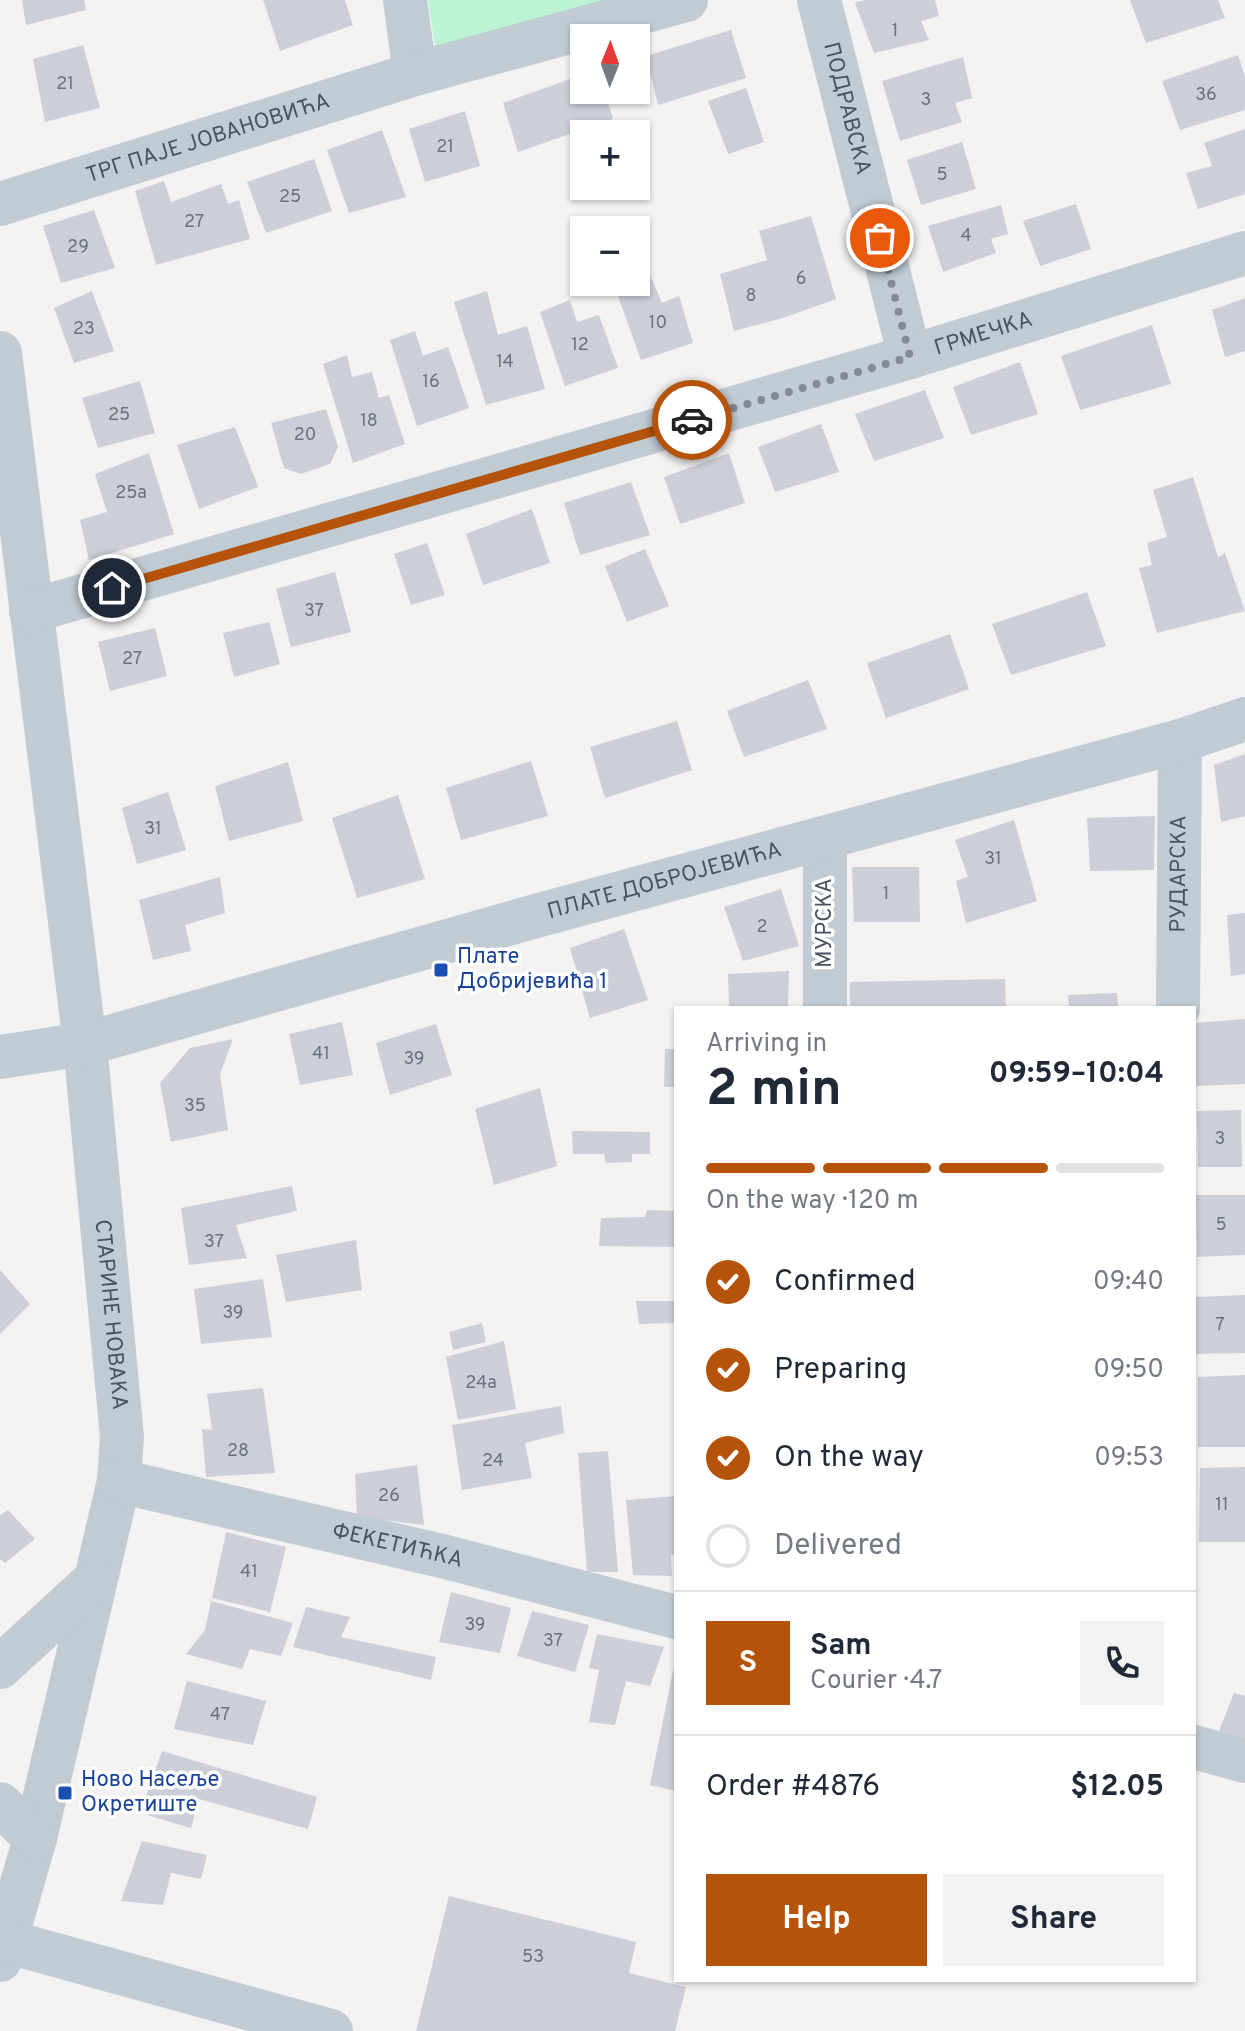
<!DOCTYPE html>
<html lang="en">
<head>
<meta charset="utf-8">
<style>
	body { margin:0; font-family:Overpass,sans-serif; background:#f2f2f3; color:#1f2937; height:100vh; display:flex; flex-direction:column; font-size:30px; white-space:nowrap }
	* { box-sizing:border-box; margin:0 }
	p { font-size:26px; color:#747a83 }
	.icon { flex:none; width:44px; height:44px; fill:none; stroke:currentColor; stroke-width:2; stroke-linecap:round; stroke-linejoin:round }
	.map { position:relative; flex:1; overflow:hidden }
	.panel { position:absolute; left:674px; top:1006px; width:522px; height:976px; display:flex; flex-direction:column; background:#fff; border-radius:0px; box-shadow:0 2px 6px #0004 }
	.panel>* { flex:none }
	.needle { width:52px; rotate:1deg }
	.buttons { position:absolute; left:570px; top:24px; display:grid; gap:16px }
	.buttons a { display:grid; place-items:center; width:80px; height:80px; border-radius:0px; background:#fff; box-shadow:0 2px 6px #0004; font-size:40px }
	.pin { position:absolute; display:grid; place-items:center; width:68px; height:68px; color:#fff; margin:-34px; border:4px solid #fff; border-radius:50%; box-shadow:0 2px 8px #0007 }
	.courier { position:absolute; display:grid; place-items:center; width:80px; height:80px; margin:-40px; border:6px solid #b45309; border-radius:50%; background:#fff; color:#222; box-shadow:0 2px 10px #0007 }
	.headline em { font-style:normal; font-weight:700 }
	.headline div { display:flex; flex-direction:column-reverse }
	.headline { display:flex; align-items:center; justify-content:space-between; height:136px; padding:0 32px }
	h1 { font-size:52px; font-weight:700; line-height:60px }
	.bar { display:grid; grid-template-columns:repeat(4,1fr); gap:12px 8px; align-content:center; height:96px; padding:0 32px }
	.bar i { height:10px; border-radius:6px; background:#e0e1e3 }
	.bar .active { background:#b45309 }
	.bar p { grid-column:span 4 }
	.line { display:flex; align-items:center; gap:20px; padding:0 32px; border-top:2px solid #e0e1e3 }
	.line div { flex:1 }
	.round { display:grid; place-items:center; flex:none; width:84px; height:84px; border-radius:0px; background:#f2f2f3 }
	ol { padding:0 32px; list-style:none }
	li { display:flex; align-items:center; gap:24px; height:88px }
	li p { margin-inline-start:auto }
	li .icon { padding:8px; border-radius:50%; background:#b45309; color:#fff; stroke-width:4 }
	li:last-child { color:#747a83 }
	li i { width:44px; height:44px; border:4px solid #e0e1e3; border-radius:50% }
	.action { display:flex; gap:16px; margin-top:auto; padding:16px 32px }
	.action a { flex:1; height:92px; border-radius:0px; background:#b45309; color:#fff; font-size:32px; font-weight:700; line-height:92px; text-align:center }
	.action a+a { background:#f2f2f3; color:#1f2937 }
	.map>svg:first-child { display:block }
	.green { fill:#bcf4d3 }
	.building { fill:#cccfd7 }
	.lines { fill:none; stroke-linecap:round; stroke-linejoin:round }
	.minor { stroke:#c0cbd4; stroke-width:44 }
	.done { stroke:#838a93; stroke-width:8; stroke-dasharray:0 14.4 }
	.route { stroke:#b45309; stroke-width:10 }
	.transit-dot { fill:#1a4fb4; stroke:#fff; stroke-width:3 }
	.labels { text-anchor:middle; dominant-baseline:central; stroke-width:7; stroke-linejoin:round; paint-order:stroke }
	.number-label { font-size:18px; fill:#68727e }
	.street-label { font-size:22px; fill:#475360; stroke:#fff }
	.transit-label { font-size:22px; fill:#164399; stroke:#fff; text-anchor:start }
</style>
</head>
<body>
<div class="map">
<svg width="1245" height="2031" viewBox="0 0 1245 2031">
	<rect width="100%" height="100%" fill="#f3f1f1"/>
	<polygon class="green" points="428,0 627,0 436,52"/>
	<g class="building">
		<polygon points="22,0 84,0 86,10 26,25"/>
		<polygon points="263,0 345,0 353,25 280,51"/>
		<polygon points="865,0 935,0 939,16 921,21 929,40 874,53 855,3"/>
		<polygon points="1130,0 1218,0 1225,18 1146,43"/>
		<polygon points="731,30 746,78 658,105 646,56"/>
		<polygon points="83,45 100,108 45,122 33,59"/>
		<polygon points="1238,55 1245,77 1245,110 1180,130 1162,81"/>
		<polygon points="963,57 972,98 955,103 962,122 900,141 882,81"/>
		<polygon points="584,74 584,90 604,90 613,119 518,152 503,103"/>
		<polygon points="746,88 764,142 728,154 708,101"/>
		<polygon points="465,111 480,166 425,182 409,129"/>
		<polygon points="1245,129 1245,194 1198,209 1186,173 1212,166 1204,143"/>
		<polygon points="382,130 406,197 349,213 327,150"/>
		<polygon points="962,142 976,189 921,205 907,160"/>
		<polygon points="314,159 332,211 266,233 247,182"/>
		<polygon points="164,181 171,202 221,184 228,204 239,200 250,239 156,265 135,191"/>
		<polygon points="1076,204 1091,249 1040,266 1023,221"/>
		<polygon points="1001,205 1008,234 991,239 996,253 943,272 928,226"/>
		<polygon points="94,210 115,268 61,283 43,226"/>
		<polygon points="811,216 836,299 783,318 734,331 720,274 767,260 759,231"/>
		<polygon points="643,259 662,303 679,296 693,343 641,360 613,282 636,282 636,262"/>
		<polygon points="92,291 114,351 74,363 54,308"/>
		<polygon points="487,291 498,335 527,326 545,389 486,405 454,302"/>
		<polygon points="1245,298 1245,351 1225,357 1212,310"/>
		<polygon points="570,300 577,322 599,315 618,368 565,386 540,312"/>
		<polygon points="1152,325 1171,384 1080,410 1061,356"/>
		<polygon points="415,331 423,356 448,347 469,408 417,426 390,340"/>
		<polygon points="347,355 352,377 372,372 379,398 389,395 405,444 353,463 323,364"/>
		<polygon points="1020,362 1038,414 971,435 953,387"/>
		<polygon points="140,381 155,433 98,448 82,398"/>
		<polygon points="925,390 944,438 874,461 855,414"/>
		<polygon points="326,409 338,447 330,464 301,474 284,468 271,423"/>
		<polygon points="821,424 839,472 775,492 758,447"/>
		<polygon points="235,427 258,487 199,509 177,445"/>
		<polygon points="149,453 174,534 89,560 80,520 107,512 95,474"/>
		<polygon points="729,453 745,503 680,524 664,477"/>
		<polygon points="1193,477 1218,557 1225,553 1245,611 1157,633 1139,568 1152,565 1147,543 1167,537 1153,490"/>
		<polygon points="631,482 650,535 580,555 564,503"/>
		<polygon points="532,509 550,563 483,585 466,534"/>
		<polygon points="427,543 445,595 411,605 394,554"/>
		<polygon points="645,549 669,606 627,622 605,566"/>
		<polygon points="335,572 351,632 291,647 276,589"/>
		<polygon points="1087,592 1106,646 1011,675 992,624"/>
		<polygon points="269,622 280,664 234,677 223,633"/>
		<polygon points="155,628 167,676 110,691 98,642"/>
		<polygon points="950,634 969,689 886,718 867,663"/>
		<polygon points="808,680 827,729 744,757 727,711"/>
		<polygon points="677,721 692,770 605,798 590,747"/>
		<polygon points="1245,754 1245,816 1221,822 1214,765"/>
		<polygon points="531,761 548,816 461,840 446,788"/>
		<polygon points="288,762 303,821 229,841 215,786"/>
		<polygon points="168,792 186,850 137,864 122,808"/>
		<polygon points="398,795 425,879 357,898 332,818"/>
		<polygon points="1155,816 1154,870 1090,871 1087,818"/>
		<polygon points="1014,820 1037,901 966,923 956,881 968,877 955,840"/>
		<polygon points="852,867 919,867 920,922 854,922"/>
		<polygon points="220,877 225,913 185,925 191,951 153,960 139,900"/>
		<polygon points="781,889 799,946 743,961 724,907"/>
		<polygon points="1245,913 1245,974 1231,976 1227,915"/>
		<polygon points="624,929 648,1000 590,1018 570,948"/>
		<polygon points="789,971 788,1008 729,1008 728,974"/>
		<polygon points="1005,979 1006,1008 850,1008 850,982"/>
		<polygon points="1117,993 1118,1008 1069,1008 1068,995"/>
		<polygon points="1245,1019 1245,1084 1195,1086 1194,1023"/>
		<polygon points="342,1022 353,1075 300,1085 289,1034"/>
		<polygon points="436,1024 452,1075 390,1095 376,1043"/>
		<polygon points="233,1039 220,1074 228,1130 171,1142 160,1083 190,1048"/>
		<polygon points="665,1049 676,1049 676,1087 664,1087"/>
		<polygon points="540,1088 557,1166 494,1185 475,1109"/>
		<polygon points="1241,1110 1242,1167 1198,1167 1197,1111"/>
		<polygon points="572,1131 650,1132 650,1154 632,1154 632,1162 606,1163 604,1154 573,1154"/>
		<polygon points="292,1186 297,1211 236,1225 247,1258 189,1265 181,1208"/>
		<polygon points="1196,1195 1245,1195 1245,1255 1197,1257"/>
		<polygon points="647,1210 676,1211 676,1247 599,1246 601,1218 645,1217"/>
		<polygon points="356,1240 362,1290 286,1302 276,1255"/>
		<polygon points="0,1270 30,1304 0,1334"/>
		<polygon points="263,1279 272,1337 201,1344 194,1289"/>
		<polygon points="1245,1295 1245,1353 1196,1354 1195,1297"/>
		<polygon points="636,1301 676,1301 676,1323 639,1324"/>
		<polygon points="482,1323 486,1342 453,1350 449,1332"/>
		<polygon points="504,1341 516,1409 458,1420 446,1357"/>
		<polygon points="1245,1375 1245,1447 1198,1447 1198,1377"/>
		<polygon points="263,1388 275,1473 206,1477 202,1429 212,1430 207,1394"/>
		<polygon points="561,1406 564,1433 525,1443 532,1478 462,1490 452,1425"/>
		<polygon points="608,1451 618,1572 587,1572 578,1453"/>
		<polygon points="417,1465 424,1525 357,1517 355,1474"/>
		<polygon points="1245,1467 1245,1542 1199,1542 1200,1468"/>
		<polygon points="676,1496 676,1555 671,1555 672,1576 633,1575 626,1500"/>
		<polygon points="8,1510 35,1539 5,1563 0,1559 0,1515"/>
		<polygon points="226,1532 286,1547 270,1612 212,1598"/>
		<polygon points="451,1592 511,1608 500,1653 439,1642"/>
		<polygon points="211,1601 293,1623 281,1656 250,1649 242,1669 186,1654 205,1630"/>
		<polygon points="306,1607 350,1617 341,1637 436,1657 431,1680 293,1647"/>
		<polygon points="532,1611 589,1625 575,1672 517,1656"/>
		<polygon points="597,1634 664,1647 650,1686 626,1681 615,1725 589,1722 599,1670 589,1668"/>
		<polygon points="675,1661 676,1661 676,1791 650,1785"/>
		<polygon points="187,1681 266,1701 253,1745 174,1729"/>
		<polygon points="1234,1693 1245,1696 1245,1750 1215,1741"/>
		<polygon points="162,1751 317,1797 308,1829 199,1799 191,1828 140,1813"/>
		<polygon points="142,1841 207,1855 201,1879 171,1873 163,1905 121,1901"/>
		<polygon points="449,1896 636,1942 629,1973 686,1987 675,2031 416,2031"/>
	</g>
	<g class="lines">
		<g class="minor">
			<polyline points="405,0 415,74"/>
			<path id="s1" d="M 819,0 L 910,357"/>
			<path id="s2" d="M 0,204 L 415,74 L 686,0"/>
			<path id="s3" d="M 0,353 L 85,1044 L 122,1437 L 119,1481 L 35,1838 L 0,1960"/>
			<path id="s4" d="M 31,611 L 910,357 L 1245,253"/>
			<polyline points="825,1008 825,838"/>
			<path id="s5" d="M 1178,1008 L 1180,741"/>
			<path id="s6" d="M 0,1057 L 85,1044 L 525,919 L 1180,741 L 1245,719"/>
			<path id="s7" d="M 119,1481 L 446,1557 L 676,1617"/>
			<polyline points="0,1667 94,1581"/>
			<polyline points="1194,1747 1245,1761"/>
			<polyline points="0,1804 35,1838"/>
			<polyline points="5,1941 331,2031"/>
		</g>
	</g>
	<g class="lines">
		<polyline class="done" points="692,420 910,357 880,238"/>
		<polyline class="route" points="112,588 692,420"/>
	</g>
	<g class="transit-dot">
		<rect x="433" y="962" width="16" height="16" rx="4"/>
		<rect x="57" y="1785" width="16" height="16" rx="4"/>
	</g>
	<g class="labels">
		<g class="number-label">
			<text x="895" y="31">1</text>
			<text x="65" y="84">21</text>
			<text x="1206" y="95">36</text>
			<text x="926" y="100">3</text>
			<text x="445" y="147">21</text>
			<text x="942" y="175">5</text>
			<text x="290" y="197">25</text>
			<text x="194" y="222">27</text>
			<text x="966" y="236">4</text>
			<text x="78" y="247">29</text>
			<text x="801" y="279">6</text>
			<text x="751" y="296">8</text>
			<text x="658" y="323">10</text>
			<text x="84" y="329">23</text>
			<text x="580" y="345">12</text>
			<text x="505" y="362">14</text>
			<text x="431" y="382">16</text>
			<text x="119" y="415">25</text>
			<text x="369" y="421">18</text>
			<text x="305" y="435">20</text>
			<text x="131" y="493">25a</text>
			<text x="314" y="611">37</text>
			<text x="132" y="659">27</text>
			<text x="153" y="829">31</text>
			<text x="993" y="859">31</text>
			<text x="886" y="894">1</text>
			<text x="762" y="927">2</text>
			<text x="321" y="1054">41</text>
			<text x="414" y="1059">39</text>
			<text x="195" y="1106">35</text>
			<text x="1220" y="1139">3</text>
			<text x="1221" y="1225">5</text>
			<text x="214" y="1242">37</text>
			<text x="233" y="1313">39</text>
			<text x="1220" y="1325">7</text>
			<text x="481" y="1383">24a</text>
			<text x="238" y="1451">28</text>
			<text x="493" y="1461">24</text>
			<text x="389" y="1496">26</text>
			<text x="1222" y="1505">11</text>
			<text x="249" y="1572">41</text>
			<text x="475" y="1625">39</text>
			<text x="553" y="1641">37</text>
			<text x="220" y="1715">47</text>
			<text x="533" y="1957">53</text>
		</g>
		<g class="street-label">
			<text stroke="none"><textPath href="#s1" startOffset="112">ПОДРАВСКА</textPath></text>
			<text stroke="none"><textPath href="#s2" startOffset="218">ТРГ ПАЈЕ ЈОВАНОВИЋА</textPath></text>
			<text stroke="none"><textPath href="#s4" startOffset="992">ГРМЕЧКА</textPath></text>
			<text stroke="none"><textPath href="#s5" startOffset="134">РУДАРСКА</textPath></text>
			<text stroke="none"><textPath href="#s6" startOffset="688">ПЛАТЕ ДОБРОЈЕВИЋА</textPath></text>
			<text transform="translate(825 923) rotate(-90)">МУРСКА</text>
			<text stroke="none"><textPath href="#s3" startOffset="968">СТАРИНЕ НОВАКА</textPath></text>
			<text stroke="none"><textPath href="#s7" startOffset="286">ФЕКЕТИЋКА</textPath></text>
		</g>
		<g class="transit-label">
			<text x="457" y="957">Плате<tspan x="457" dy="25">Добријевића 1</tspan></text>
			<text x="81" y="1780">Ново Насеље<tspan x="81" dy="25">Окретиште</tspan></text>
		</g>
	</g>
</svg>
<div class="buttons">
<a><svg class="needle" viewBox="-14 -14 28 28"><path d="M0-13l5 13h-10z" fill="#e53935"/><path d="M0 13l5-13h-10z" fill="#747a83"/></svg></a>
<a>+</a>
<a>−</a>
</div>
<div class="pin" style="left:880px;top:238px;background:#ea580c"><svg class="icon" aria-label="bag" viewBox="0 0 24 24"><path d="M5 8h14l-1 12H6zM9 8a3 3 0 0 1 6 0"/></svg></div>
<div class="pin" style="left:112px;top:588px;background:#1f2937"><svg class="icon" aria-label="home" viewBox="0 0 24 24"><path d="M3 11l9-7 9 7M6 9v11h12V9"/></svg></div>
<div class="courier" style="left:692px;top:420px"><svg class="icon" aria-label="car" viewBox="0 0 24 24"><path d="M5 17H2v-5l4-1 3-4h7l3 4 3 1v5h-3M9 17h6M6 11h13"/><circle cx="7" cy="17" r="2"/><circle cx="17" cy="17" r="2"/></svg></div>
<section class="panel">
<div class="headline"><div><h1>2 min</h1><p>Arriving in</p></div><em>09:59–10:04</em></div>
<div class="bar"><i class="active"></i><i class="active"></i><i class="active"></i><i></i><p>On the way · 120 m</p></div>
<ol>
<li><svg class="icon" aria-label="check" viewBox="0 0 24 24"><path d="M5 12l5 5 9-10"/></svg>Confirmed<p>09:40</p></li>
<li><svg class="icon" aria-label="check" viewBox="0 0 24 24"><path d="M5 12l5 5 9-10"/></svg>Preparing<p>09:50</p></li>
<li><svg class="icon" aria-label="check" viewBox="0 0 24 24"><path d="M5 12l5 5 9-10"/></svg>On the way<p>09:53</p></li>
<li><i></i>Delivered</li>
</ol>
<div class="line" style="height:144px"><b class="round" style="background:#b45309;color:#fff">S</b><div><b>Sam</b><p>Courier · 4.7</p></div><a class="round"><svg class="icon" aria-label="phone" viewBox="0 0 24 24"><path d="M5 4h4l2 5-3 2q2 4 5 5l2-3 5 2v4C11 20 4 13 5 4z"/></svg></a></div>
<div class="line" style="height:104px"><div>Order #4876</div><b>$12.05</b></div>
<div class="action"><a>Help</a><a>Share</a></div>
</section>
</div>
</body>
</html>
